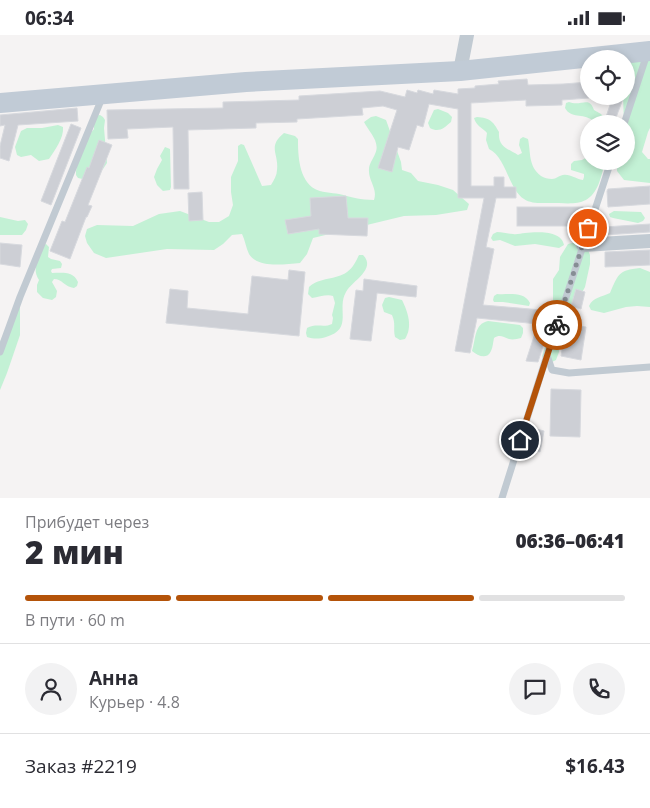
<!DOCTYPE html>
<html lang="ru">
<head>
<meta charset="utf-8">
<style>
	body { margin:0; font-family:"Open Sans",sans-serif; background:#f2f2f3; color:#2b2b33; height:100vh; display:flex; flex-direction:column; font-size:19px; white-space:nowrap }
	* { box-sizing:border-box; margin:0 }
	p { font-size:16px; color:#7c7c81 }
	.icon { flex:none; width:28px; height:28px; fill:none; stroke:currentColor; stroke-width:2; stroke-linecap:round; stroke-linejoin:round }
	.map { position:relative; height:463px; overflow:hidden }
	.side { display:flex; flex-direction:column; background:#fff; flex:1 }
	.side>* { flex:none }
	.tools { position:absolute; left:580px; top:15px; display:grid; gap:10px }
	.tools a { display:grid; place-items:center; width:55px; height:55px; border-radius:50%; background:#fff; box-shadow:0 2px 8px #0003; font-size:25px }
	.pin { position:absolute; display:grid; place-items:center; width:42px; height:42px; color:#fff; margin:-21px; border:2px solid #fff; border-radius:50%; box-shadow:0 1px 5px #0007 }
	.courier { position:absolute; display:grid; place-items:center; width:50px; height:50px; margin:-25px; border:4px solid #b45309; border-radius:50%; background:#fff; color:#222; box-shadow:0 1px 6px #0007 }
	.overview em { font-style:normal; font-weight:800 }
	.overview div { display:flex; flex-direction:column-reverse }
	.overview { display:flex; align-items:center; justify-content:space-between; height:85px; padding:0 25px }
	h1 { font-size:32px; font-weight:800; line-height:38px }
	.bar { display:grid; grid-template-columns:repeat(4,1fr); gap:8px 5px; align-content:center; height:60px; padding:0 25px }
	.bar i { height:6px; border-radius:4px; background:#e1e1e2 }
	.bar .current { background:#b45309 }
	.bar p { grid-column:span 4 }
	.line { display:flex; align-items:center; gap:12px; padding:0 25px; border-top:1px solid #e1e1e2 }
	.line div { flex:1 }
	.round { display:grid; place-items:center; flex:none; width:52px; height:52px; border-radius:26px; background:#f2f2f3 }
	.status { display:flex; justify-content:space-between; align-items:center; height:35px; padding:0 25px; background:#fff; direction:ltr }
	.status svg { height:14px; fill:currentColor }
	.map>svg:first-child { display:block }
	.green { fill:#c3f1d5 }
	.building { fill:#cdcfd5; stroke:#d7d9de }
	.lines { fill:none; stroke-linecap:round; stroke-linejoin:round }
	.service { stroke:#c1cad2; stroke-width:7 }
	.minor { stroke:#c1cad2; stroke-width:14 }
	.secondary { stroke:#c1cbd6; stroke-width:20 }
	.done { stroke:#868d94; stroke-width:5; stroke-dasharray:0 9 }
	.route { stroke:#b45309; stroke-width:6 }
</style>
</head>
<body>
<div class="status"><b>06:34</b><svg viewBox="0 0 49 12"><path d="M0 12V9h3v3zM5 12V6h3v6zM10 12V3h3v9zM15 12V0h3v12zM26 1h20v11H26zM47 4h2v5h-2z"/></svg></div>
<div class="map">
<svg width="650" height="463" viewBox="0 0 650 463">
	<rect width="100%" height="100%" fill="#f5f3f3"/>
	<g class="green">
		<polygon points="650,6 650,93 648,97 642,117 648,124 650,124 650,148 624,145 617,136 617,126 626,126 626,89 624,89 623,61 626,61 626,24"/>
		<path d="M 569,67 C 581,72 589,60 594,75 L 601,79 L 610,89 L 593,89 L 592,85 C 583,78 571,84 565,73 L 566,68 Z"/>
		<path d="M 438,74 L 448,78 L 452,82 L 451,87 C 444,93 439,98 430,93 L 428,88 L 434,75 Z"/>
		<polygon points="100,80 103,82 105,85 104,93 107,128 103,134 87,145 78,143 76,140 76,136 78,127 89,100 94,94 94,88 95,81"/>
		<path d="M 376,81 L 386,85 L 401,127 L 402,135 L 411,138 L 418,146 L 438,150 L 453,155 L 469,169 L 467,175 L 436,180 L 404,181 L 313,203 L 307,219 L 300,228 C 285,229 258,234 249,219 C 246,213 245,205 242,199 L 232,200 L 223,209 L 214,215 L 167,214 L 106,223 L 94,218 L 87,208 L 85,201 L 87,194 L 97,190 L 133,191 L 159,179 L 180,176 L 209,187 L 219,187 L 229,181 L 233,170 L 231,157 L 231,142 L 238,126 L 238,111 L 241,109 L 244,110 L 262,151 L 271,150 C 274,145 277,140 277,135 C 279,118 267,112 284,98 L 295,101 L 298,104 C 298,121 299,145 315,154 C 320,157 332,158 339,159 C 351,162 361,165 374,165 C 378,153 368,146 369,134 C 369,129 373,124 375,119 C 381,107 369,97 364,87 L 371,82 Z"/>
		<path d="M 477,82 C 490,83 493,86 499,97 C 498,112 507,113 518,120 L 522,118 L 519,110 L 520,104 L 523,102 L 528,104 C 531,118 528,131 541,141 C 544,143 548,144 552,144 C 556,144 560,140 563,140 C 571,139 575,144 583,145 L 584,142 L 584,139 L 571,135 L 571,129 L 574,126 L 582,125 L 589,121 L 589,126 L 601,126 L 604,130 C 603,136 601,142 599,148 C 589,173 573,168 550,168 C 542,168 531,169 524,164 C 509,155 506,122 489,114 L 486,105 L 487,98 C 483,93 476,91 474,83 Z"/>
		<path d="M 58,90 L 63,92 C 64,103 55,115 49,124 L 39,126 L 31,120 L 21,122 L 17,120 L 15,112 L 21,96 L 27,93 L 42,93 Z"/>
		<polygon points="165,112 170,114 171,152 170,155 163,156 157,150 154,142 157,134 162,125 160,121"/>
		<polygon points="614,176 641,177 645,183 643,186 638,188 613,183 610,182 609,179"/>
		<polygon points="0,182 18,186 25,185 28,189 26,195 22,200 0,200"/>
		<path d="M 497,197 C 503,197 508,199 513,199 C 517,200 521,198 525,198 C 537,197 561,195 564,210 L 559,213 L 535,209 L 515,211 L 500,205 L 493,206 L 491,203 L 493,199 Z"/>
		<polygon points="572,208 577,208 588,215 590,220 590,229 585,252 567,285 559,309 559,317 556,325 552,327 543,323 542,321 556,280 556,273 553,267 553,244 559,235 560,222 568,209"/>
		<path d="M 46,209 L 49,212 L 48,222 L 51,224 L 60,226 L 62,229 L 61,233 L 52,234 L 51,236 L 52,238 C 63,238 73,236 78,247 L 77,251 L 74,253 C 65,252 62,244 54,244 L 52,247 L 57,256 L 56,262 L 52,265 L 43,263 L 37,257 L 37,250 L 39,245 C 31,233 39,222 44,210 Z"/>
		<path d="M 359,220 L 363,220 C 377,234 352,246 346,257 C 336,274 354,294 326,302 C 319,304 314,304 307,302 L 306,298 L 307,293 C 316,288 324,293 332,289 L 333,283 L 332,280 L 335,268 L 333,261 C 327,259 319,262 312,263 L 308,259 L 309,252 C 320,242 336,245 347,237 C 353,233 356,226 359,220 Z"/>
		<path d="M 640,233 L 650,237 L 650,272 L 637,271 L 626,272 L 604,278 L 591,275 L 589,271 C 593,262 602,262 610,258 C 618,240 618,235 640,233 Z"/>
		<path d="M 497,259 C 509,260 524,256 530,268 L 529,271 L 503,267 L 494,267 L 493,265 L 494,261 Z"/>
		<polygon points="20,262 20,300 7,338 0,355 0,307"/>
		<path d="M 389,262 L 402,265 C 408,277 413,292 405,304 L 400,305 L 395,302 C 393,293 396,289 392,280 L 384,277 L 382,270 L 385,263 Z"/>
		<path d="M 488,286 L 520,290 L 523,293 L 523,298 L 521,303 C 517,304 513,305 509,304 C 503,302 500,299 494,303 C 493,307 493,312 491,316 C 487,325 478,321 472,316 C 476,304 474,289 488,286 Z"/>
	</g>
	<g class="building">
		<polygon points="527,44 528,50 563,49 589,47 589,63 562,65 562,70 526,71 526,65 471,68 471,151 494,151 494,142 504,142 504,152 516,152 516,163 496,163 486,212 494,214 483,270 554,276 538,327 526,326 538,289 477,283 470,318 455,316 484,163 458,163 458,74 429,69 423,92 417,90 409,115 398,112 392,137 378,133 397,75 383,71 362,73 363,80 297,84 297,87 256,88 256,93 188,95 189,154 174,154 173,92 127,94 128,103 108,104 107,75 223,73 223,67 299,65 299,61 380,56 405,62 407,55 417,58 418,55 433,59 434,55 458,59 458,54 475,53 475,51 499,49 498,46"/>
		<polygon points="613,61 624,61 614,88 605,85"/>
		<polygon points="77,73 78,86 18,90 9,126 0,123 0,111 5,90 0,91 0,80"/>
		<polygon points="71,89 81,93 51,170 41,166"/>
		<polygon points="99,105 112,110 88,170 92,171 87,182 86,182 70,224 50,216 62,186 65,187 87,132 89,133"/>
		<polygon points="650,151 650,169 608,172 607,156 608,154"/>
		<polygon points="202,157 203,185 189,186 188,158"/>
		<polygon points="346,161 348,183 368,183 367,201 319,199 319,194 288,199 285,185 311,181 310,163"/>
		<rect x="517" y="172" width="66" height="19"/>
		<polygon points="650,189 650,197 604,200 604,192"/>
		<polygon points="0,208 22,210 20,232 0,229"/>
		<polygon points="650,215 650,230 605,232 605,217"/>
		<polygon points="289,235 305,237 299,301 166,288 170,254 188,256 187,273 248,279 252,241 288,245"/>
		<polygon points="364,244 417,251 416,262 377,258 371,306 350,304 356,255 363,256"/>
		<polygon points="576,254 585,257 581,274 571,271"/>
		<polygon points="566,289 586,292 581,325 561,321"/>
		<polygon points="551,354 581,355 580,402 550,401"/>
		<polygon points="533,393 544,396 540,417 528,414"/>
	</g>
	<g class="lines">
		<g class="service">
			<polyline points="624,89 647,19"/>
			<polyline points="611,126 547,320 552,335 569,338 650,332"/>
			<polyline points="0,317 20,262 102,63"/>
			<polyline points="502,463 547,320"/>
		</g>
		<g class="minor">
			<polyline points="460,36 467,0"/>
			<polyline points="583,210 650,206"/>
		</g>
		<polyline class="secondary" points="0,68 246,47 460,36 650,16"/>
	</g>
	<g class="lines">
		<polyline class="done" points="557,290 588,193"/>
		<polyline class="route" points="520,405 557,290"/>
	</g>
</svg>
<div class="tools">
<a><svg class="icon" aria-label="locate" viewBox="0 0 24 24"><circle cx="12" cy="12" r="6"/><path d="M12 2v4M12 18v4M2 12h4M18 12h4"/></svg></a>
<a><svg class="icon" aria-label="layers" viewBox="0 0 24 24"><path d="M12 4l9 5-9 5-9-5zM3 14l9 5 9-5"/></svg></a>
</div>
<div class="pin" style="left:588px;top:193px;background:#ea580c"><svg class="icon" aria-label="bag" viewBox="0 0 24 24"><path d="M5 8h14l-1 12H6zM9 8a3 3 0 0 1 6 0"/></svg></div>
<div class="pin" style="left:520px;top:405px;background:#1f2937"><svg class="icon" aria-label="home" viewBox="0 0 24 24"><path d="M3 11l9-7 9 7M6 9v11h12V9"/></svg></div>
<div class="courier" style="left:557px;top:290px"><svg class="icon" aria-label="bike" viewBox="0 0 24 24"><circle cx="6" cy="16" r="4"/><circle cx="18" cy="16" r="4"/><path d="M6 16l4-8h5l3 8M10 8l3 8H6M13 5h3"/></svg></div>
</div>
<section class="side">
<div class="overview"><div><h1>2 мин</h1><p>Прибудет через</p></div><em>06:36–06:41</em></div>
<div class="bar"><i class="current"></i><i class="current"></i><i class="current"></i><i></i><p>В пути · 60 m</p></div>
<div class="line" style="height:90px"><a class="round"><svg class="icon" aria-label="person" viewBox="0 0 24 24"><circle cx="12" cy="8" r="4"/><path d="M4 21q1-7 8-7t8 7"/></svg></a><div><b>Анна</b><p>Курьер · 4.8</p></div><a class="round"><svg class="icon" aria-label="chat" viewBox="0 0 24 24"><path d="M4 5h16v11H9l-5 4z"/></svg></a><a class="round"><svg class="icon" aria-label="phone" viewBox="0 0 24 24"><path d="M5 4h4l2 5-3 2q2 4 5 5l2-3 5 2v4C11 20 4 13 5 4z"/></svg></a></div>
<div class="line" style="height:65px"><div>Заказ #2219</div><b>$16.43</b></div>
</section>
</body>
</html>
